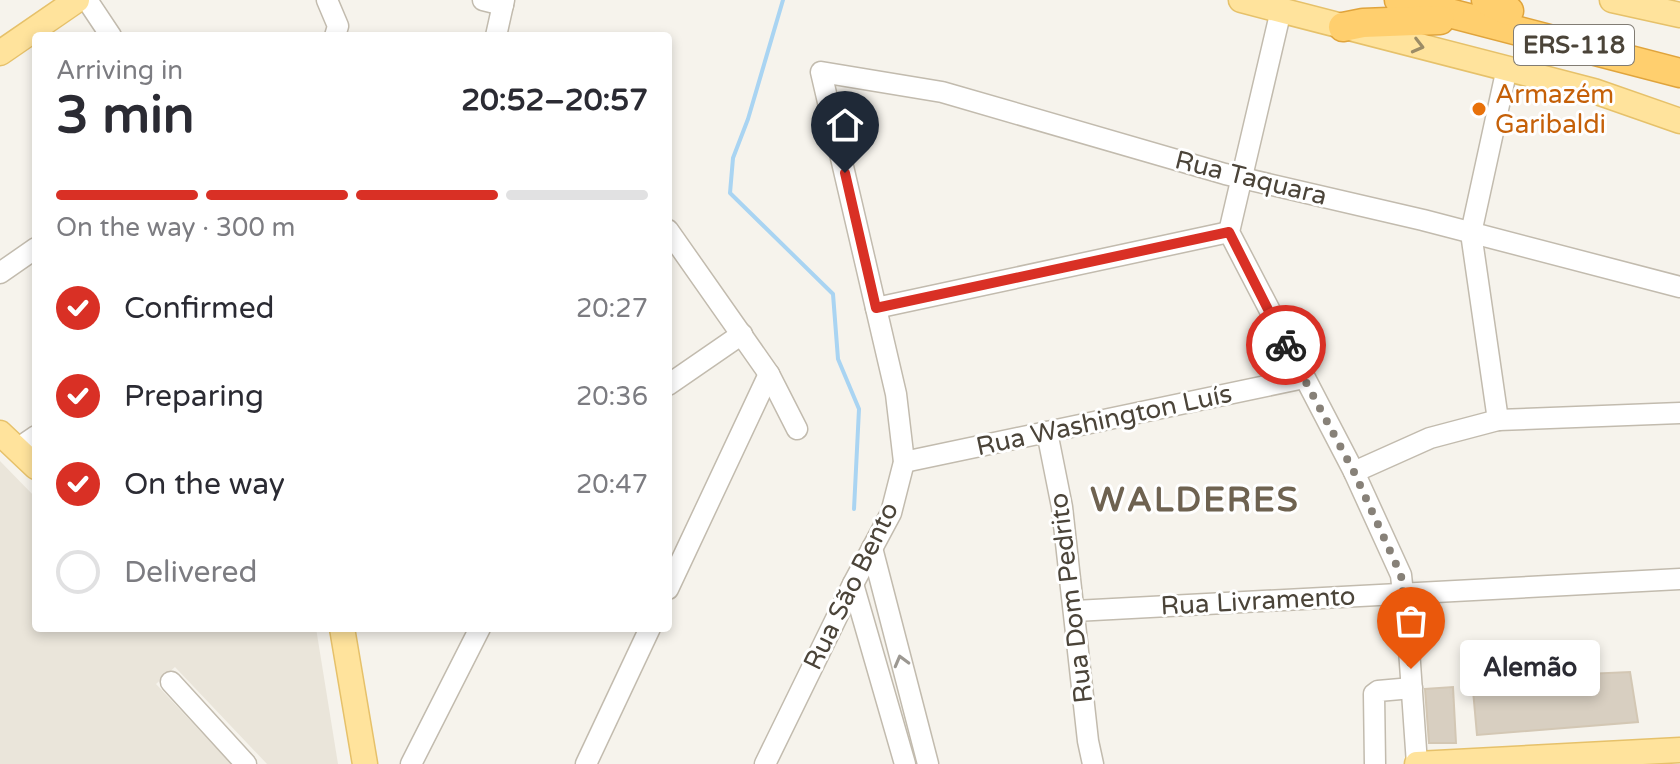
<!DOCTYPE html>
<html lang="en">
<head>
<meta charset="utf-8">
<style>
	body { margin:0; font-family:"Varela Round",sans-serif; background:#f7f7f7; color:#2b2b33; height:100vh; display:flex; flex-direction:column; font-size:30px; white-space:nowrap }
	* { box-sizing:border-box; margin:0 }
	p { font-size:26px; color:#7c7c81 }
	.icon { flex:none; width:44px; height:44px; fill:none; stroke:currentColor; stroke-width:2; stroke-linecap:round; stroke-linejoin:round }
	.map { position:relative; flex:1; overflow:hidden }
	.sheet { position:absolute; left:32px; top:32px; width:640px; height:600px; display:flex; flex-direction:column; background:#fff; border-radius:8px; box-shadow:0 4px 12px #0003 }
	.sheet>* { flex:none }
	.pin { position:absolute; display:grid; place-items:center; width:68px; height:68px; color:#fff; margin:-82px -34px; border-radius:50% 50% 50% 0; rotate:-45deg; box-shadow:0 0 8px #0007 }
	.pin .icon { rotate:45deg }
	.courier { position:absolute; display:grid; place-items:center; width:80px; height:80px; margin:-40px; border:6px solid #d93025; border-radius:50%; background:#fff; color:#222; box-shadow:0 2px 10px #0007 }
	.bubble { position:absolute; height:56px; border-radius:8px; background:#fff; box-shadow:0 4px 12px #0003; font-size:26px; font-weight:700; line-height:56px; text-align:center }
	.head em { font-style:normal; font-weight:700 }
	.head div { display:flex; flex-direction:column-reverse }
	.head { display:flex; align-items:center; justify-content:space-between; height:136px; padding:0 24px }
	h1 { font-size:52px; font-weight:700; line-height:60px }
	.bar { display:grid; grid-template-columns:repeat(4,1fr); gap:12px 8px; align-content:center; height:96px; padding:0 24px }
	.bar i { height:10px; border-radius:6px; background:#e1e1e2 }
	.bar .current { background:#d93025 }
	.bar p { grid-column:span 4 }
	ol { padding:0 24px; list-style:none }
	li { display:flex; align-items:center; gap:24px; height:88px }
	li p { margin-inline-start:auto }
	li .icon { padding:8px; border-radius:50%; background:#d93025; color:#fff; stroke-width:4 }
	li:last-child { color:#7c7c81 }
	li i { width:44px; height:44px; border:4px solid #e1e1e2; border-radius:50% }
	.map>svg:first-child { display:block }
	.residential { fill:#eae5da }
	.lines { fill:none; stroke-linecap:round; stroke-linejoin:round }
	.stream { stroke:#a9d4f2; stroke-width:4 }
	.building { fill:#d8cfc1; stroke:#d3c7b4; stroke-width:2 }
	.minor-casing { stroke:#c2bbae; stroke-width:23 }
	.major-casing { stroke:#e6c16a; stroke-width:27 }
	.highway-casing { stroke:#e0a43c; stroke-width:31 }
	.minor { stroke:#fff; stroke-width:20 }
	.major { stroke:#ffe39c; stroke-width:24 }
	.highway { stroke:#ffcf6e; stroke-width:28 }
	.oneway { stroke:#9c8c66 }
	.oneway2 { stroke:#9c9892 }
	.done { stroke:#878178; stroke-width:8; stroke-dasharray:0 14.4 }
	.route { stroke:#d93025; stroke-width:10 }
	.food-dot { fill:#e8710a; stroke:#fff; stroke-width:3 }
	.labels { text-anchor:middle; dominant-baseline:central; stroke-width:6; stroke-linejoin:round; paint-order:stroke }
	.shield { fill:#fff; stroke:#817c74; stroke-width:2 }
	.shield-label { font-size:24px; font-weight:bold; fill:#4b4439 }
	.food-label { font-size:26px; fill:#c56008; stroke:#fff; text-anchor:start }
	.street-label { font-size:26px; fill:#4b4439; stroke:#fff }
	.district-label { font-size:34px; font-weight:bold; letter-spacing:2px; fill:#6e6250; stroke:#fff }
</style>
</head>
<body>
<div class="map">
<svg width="1680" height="764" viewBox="0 0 1680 764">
	<rect width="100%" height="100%" fill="#f6f3ec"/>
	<polygon class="residential" points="0,461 36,498 36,628 316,628 338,764 267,764 175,667 156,684 231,764 0,764"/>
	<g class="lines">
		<polyline class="stream" points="783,0 748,119 733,158 730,193 833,294 838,359 859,409 854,509"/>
	</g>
	<g class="building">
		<polygon points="1630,672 1638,722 1477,735 1472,679"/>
		<polygon points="1453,687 1456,743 1429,743 1425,689"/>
	</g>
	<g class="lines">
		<g class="minor-casing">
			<g id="minor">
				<polyline points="87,0 111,36"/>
				<polyline points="327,0 338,26 335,36"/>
				<polyline points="483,0 503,5"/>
				<polyline points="1281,10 1229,232 1354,472 1401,575 1409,649 1417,764"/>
				<polyline points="496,36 504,0"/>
				<polyline points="668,230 769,374 797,429"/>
				<polyline points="0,273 36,248"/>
				<polyline points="876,308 1229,232"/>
				<polyline points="668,385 742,334"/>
				<polyline points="1498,420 1471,233 1507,68"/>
				<polyline points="1047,432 1062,507 1088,741 1093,764"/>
				<polyline points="17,449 36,436"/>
				<polyline points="904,462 1304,378"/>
				<polyline points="1354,472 1430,438 1498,420 1680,413"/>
				<polyline points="872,548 928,764"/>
				<polyline points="853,584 905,764"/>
				<polyline points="668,589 769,374"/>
				<polyline points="1075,611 1680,579"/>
				<polyline points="171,682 246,764"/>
				<polyline points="411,764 480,628"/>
				<polyline points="586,764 650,628"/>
				<polyline points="765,764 853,584 891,513 904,462 896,394 821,72 942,92 1225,174 1423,220 1680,287"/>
				<polyline points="1375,764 1374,694 1378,691 1412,688"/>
			</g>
		</g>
		<g class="major-casing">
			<g id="major">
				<polyline points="1241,0 1594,91 1680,121"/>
				<polyline points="1612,0 1680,15"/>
				<polyline points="0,53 77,0"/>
				<polyline points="0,433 36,467"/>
				<polyline points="342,628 365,764"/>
				<polyline points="1417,764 1680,750"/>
			</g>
		</g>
		<g class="highway-casing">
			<g id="highway">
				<polyline points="1399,0 1680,73"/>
				<polyline points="1486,0 1509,11"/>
				<polyline points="1343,27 1363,23 1440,20"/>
			</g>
		</g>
		<use href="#minor" class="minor"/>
		<use href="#major" class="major"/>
		<use href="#highway" class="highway"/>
	</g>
	<defs><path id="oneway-chevron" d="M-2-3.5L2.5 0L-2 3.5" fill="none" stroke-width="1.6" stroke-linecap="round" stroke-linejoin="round" transform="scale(2)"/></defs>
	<use class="oneway" href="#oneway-chevron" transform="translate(1418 46) rotate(14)"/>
	<use class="oneway2" href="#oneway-chevron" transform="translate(901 661) rotate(-105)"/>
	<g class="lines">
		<polyline class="done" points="1286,345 1354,472 1401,575 1411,669"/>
		<polyline class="route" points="845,173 876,308 1229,232 1286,345"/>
	</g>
	<circle class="food-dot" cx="1479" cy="109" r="8"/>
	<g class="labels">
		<rect class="shield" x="1514" y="25" width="120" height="40" rx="6"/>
		<g class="shield-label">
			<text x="1574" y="45">ERS-118</text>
		</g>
		<g class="food-label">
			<text x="1495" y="94">Armazém<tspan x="1495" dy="30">Garibaldi</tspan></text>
		</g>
		<g class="street-label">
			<text transform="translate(1251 178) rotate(14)">Rua Taquara</text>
			<text transform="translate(1104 420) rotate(-12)">Rua Washington Luís</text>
			<text transform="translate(851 586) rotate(-64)">Rua São Bento</text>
			<text transform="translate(1071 598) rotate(-97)">Rua Dom Pedrito</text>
			<text transform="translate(1258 601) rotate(-3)">Rua Livramento</text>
		</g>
		<g class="district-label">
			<text x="1195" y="500">WALDERES</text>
		</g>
	</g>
</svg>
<div class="pin" style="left:1411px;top:669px;background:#ea580c"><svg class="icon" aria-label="bag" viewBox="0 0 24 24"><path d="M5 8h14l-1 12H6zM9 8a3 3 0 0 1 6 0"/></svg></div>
<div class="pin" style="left:845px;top:173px;background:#1f2937"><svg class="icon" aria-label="home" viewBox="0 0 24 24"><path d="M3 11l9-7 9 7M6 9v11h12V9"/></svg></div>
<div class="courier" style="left:1286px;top:345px"><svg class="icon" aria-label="bike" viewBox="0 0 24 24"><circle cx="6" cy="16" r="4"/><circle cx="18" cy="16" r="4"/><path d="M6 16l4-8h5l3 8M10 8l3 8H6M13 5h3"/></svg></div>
<div class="bubble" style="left:1460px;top:640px;width:140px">Alemão</div>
<section class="sheet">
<div class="head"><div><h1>3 min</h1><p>Arriving in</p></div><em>20:52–20:57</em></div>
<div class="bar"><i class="current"></i><i class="current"></i><i class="current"></i><i></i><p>On the way · 300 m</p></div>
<ol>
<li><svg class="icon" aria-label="check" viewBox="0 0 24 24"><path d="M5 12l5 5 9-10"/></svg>Confirmed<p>20:27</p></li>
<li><svg class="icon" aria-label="check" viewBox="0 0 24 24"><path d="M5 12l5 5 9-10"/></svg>Preparing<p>20:36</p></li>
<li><svg class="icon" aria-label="check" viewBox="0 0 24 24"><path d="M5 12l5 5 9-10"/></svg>On the way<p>20:47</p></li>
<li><i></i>Delivered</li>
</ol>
</section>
</div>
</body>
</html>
